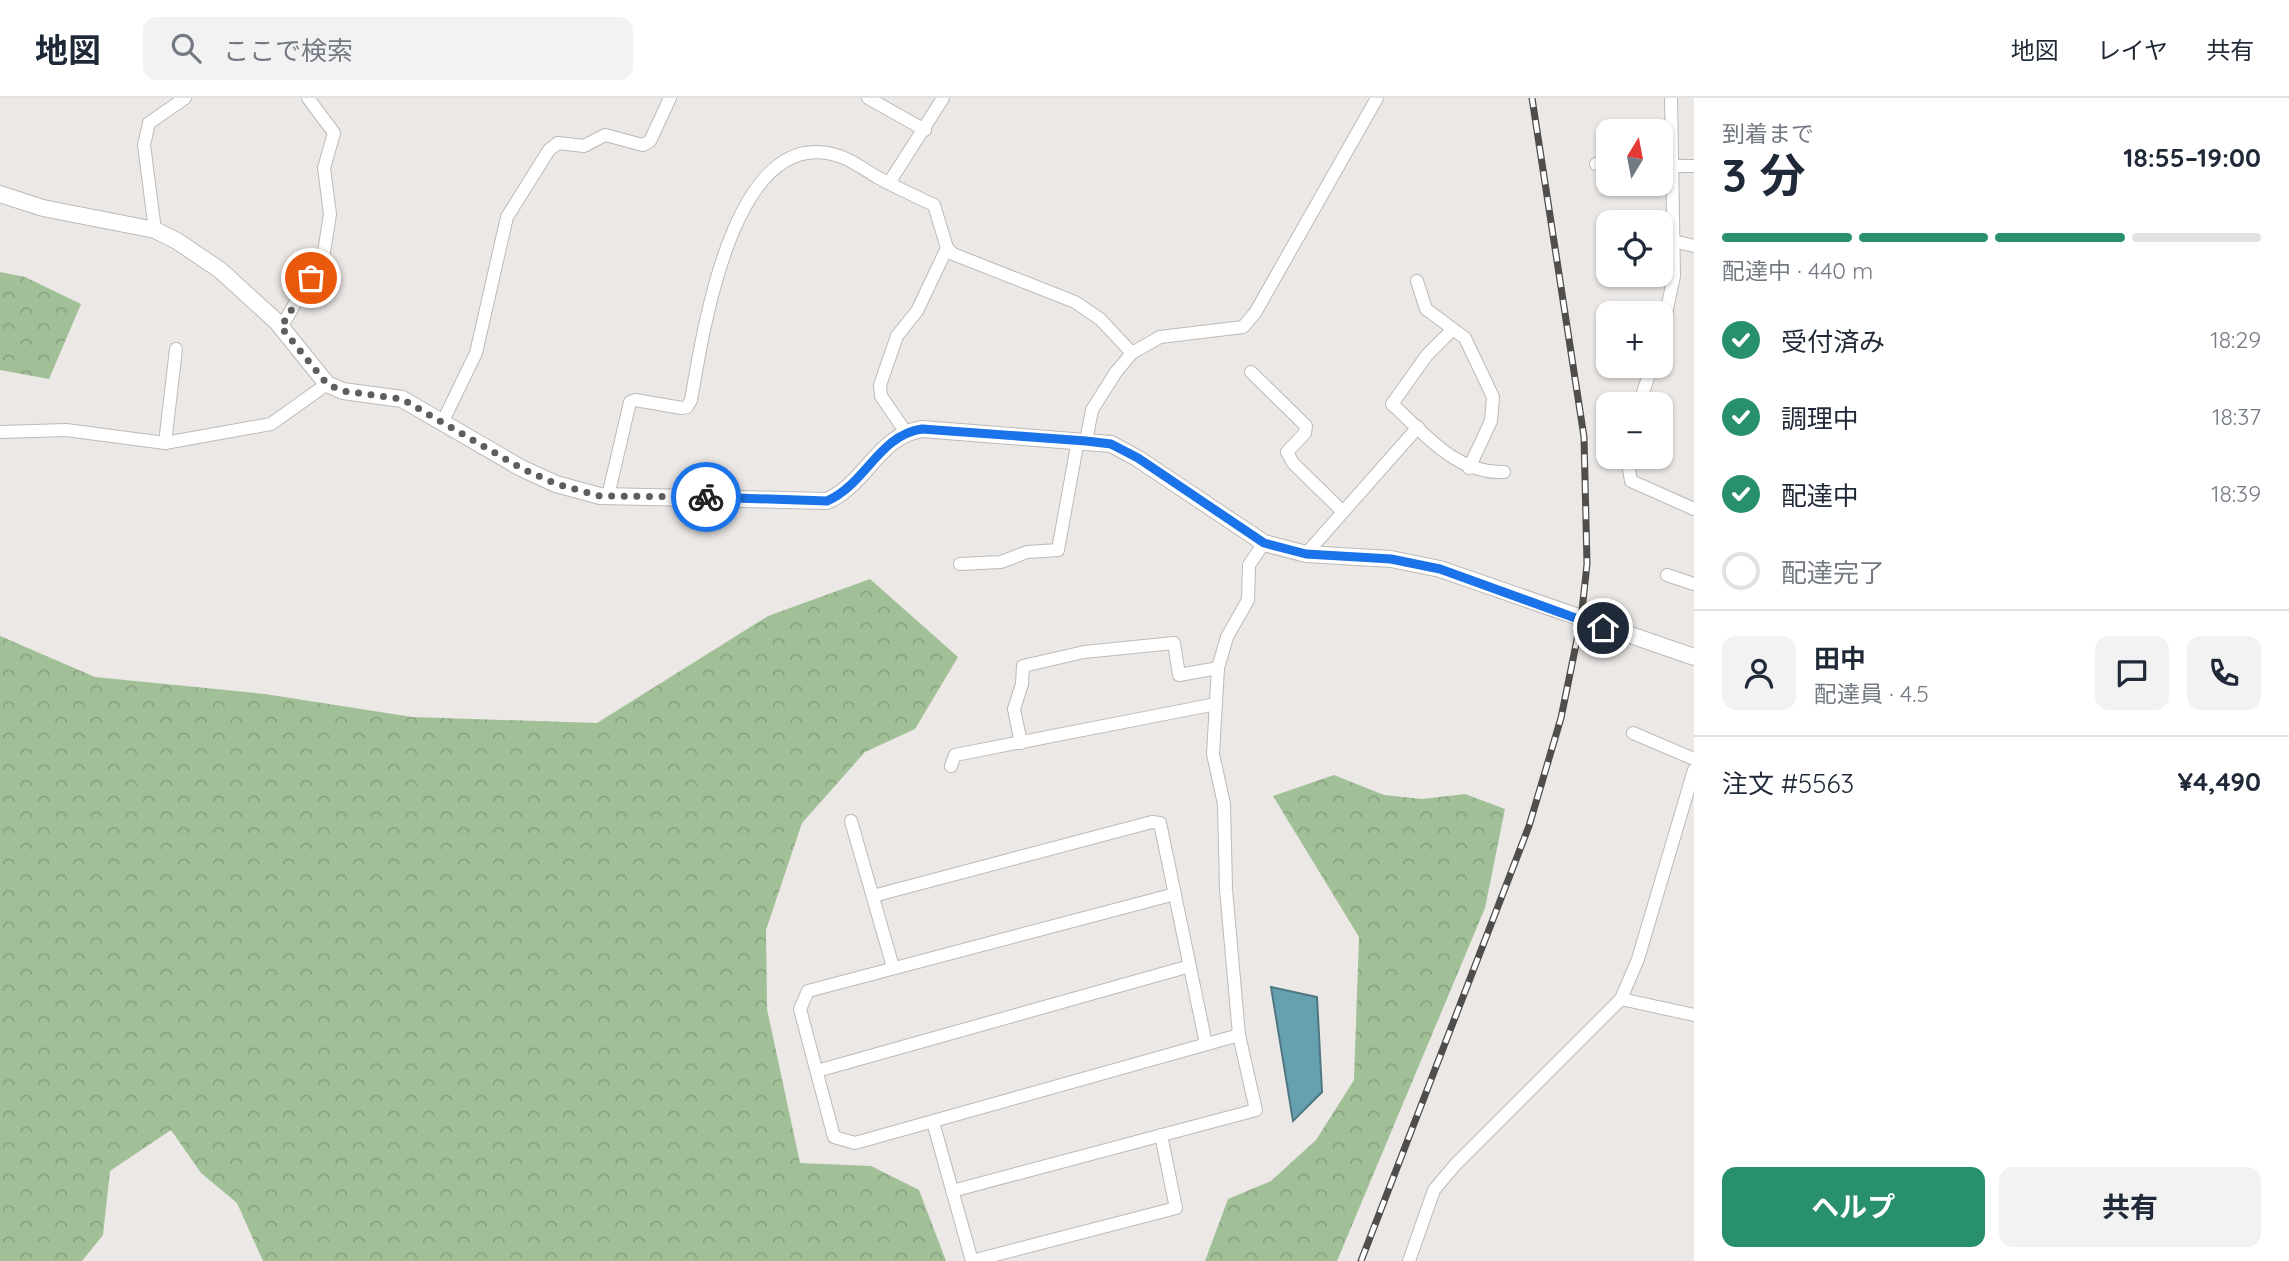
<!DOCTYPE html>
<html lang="ja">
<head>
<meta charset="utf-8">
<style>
	body { margin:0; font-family:Quicksand,"Noto Sans JP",sans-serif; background:#f2f2f3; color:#1f2937; height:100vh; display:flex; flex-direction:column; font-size:26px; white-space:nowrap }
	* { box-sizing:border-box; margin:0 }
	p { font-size:23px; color:#747a83 }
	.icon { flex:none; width:38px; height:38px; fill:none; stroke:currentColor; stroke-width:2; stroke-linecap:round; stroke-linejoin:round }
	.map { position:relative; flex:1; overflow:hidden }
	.panel { display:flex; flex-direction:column; background:#fff; width:595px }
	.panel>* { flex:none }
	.needle { width:46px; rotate:10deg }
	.fabs { position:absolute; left:1596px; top:21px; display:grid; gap:14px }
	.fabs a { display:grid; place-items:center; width:77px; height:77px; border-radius:14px; background:#fff; box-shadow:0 2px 5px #0004; font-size:35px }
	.pin { position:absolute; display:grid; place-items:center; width:60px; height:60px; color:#fff; margin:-30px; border:4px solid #fff; border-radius:50%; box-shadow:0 2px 7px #0007 }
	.courier { position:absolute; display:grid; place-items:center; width:70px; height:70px; margin:-35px; border:5px solid #1a73e8; border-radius:50%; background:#fff; color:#222; box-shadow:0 2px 9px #0007 }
	.overview em { font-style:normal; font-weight:700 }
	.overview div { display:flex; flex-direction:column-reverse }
	.overview { display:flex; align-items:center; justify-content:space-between; height:119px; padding:0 28px }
	h1 { font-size:46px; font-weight:700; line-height:52px }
	.bar { display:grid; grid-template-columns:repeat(4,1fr); gap:10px 7px; align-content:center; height:84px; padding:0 28px }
	.bar i { height:9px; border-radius:5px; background:#e0e1e3 }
	.bar .on { background:#28906d }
	.bar p { grid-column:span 4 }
	.line { display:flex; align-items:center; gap:18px; padding:0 28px; border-top:2px solid #e0e1e3 }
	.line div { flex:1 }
	.round { display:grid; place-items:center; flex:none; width:74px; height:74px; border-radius:14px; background:#f2f2f3 }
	ol { padding:0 28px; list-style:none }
	li { display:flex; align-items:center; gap:21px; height:77px }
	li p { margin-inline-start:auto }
	li .icon { padding:7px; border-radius:50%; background:#28906d; color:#fff; stroke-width:4 }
	li:last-child { color:#747a83 }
	li i { width:38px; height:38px; border:4px solid #e0e1e3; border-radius:50% }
	.action { display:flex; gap:14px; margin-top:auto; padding:14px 28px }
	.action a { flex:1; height:80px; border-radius:14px; background:#28906d; color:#fff; font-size:28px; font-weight:700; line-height:80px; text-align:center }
	.action a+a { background:#f2f2f3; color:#1f2937 }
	header { display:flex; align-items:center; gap:42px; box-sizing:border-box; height:98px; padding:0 35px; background:#fff; border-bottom:2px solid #e0e1e3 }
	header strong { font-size:33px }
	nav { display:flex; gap:38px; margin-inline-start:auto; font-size:24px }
	.search { width:490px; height:63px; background:#f2f2f3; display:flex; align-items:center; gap:18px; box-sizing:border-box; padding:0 24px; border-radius:14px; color:#747a83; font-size:26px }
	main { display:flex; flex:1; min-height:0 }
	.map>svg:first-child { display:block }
	.forest { fill:url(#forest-crowns) }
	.water { fill:#66a1b0; stroke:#4e7781; stroke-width:2 }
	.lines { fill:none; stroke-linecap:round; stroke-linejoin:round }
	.minor-casing { stroke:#bdbab8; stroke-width:14 }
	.tertiary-casing { stroke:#bdbab8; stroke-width:18 }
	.minor { stroke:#fff; stroke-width:12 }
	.tertiary { stroke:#fff; stroke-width:16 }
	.rail-casing { stroke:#4f4e4c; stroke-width:7 }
	.rail { stroke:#fff; stroke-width:4.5; stroke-dasharray:13; stroke-linecap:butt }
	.done { stroke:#605e5d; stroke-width:7; stroke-dasharray:0 12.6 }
	.route { stroke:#1a73e8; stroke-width:9 }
</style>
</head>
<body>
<header>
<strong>地図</strong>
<div class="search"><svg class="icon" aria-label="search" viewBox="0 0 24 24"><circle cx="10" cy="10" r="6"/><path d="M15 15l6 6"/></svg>ここで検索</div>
<nav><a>地図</a><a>レイヤ</a><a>共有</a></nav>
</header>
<main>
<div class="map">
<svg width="1694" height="1163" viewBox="0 0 1694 1163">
	<defs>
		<pattern id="forest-crowns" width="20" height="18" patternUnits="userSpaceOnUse" patternTransform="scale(1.75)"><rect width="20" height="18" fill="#a1c098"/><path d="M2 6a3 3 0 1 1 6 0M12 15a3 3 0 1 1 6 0" fill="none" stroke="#8aa482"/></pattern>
	</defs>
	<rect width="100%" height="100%" fill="#ebe8e6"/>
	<g class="forest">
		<polygon points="0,174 25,179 81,206 49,281 0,272"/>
		<polygon points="870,481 958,559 915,631 865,654 802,725 766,832 767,911 800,1065 871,1068 919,1092 946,1163 263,1163 237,1105 201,1075 171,1032 110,1073 103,1137 82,1163 0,1163 0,538 95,579 265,596 412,619 597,625 768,518"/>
		<polygon points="1334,677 1384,697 1422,701 1465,696 1505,711 1485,810 1337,1163 1205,1163 1228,1101 1271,1083 1316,1042 1354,982 1359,839 1273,698"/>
	</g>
	<polygon class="water" points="1271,889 1317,899 1322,994 1293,1023"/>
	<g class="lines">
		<g class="minor-casing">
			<g id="minor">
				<polyline points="868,0 925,32"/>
				<polyline points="1596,66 1608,66"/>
				<polyline points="1661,68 1694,68"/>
				<polyline points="889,85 943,0"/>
				<polyline points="155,132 144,47 149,25 185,0"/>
				<polyline points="1673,143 1694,148"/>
				<polyline points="1417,183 1426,211 1465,240 1493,299 1491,323 1469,370"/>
				<polyline points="281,230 324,154 330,116 324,70 334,35 308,0"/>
				<path d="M 1452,232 L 1427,257 L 1392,306 C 1425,336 1456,376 1504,374"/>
				<polyline points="1661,239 1674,178 1671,0"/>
				<polyline points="1251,274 1306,328 1305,335 1287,354 1293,365 1343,414"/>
				<polyline points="1639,306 1652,268"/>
				<polyline points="443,323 476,255 507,119 549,52 558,45 584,48 605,37 643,47 650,43 670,0"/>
				<polyline points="905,333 881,298 880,287 897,238 917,213 947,150"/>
				<polyline points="0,334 66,332 165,345 271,326 327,286"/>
				<polyline points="1086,343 1092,312 1116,274 1132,255 1160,239 1243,229 1255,215 1377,0"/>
				<polyline points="165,345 176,251"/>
				<polyline points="1627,359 1631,383 1694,411"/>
				<path d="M 608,398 L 630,304 L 635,302 L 682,310 L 687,309 L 691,302 C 703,235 733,23 839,58 C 852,62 865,72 877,79 C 895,89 915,98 934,107 L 947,150 L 953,156 L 1075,204 L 1100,221 L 1132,255"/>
				<polyline points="1306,456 1418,329"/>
				<polyline points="960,466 1001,464 1027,454 1058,452 1078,342"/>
				<polyline points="1667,477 1694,486"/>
				<polyline points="1633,635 1694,661"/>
				<polyline points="1021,645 1014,611 1022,586 1023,568 1084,554 1174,545 1179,577 1218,570"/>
				<polyline points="951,668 955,657 1216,606"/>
				<polyline points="851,723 893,869"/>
				<polyline points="1175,796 808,893 800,911 834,1039 855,1045 1239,937"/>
				<polyline points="873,798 1152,724 1160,725 1206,946"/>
				<polyline points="1621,901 1694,917"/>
				<polyline points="817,973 1190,868"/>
				<polyline points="933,1024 972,1163 1176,1110 1161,1037"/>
				<polyline points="952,1093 1256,1012 1239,937 1226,791 1224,706 1213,656 1218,570 1227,539 1248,502 1249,467 1264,445"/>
				<polyline points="1409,1163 1434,1092 1455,1067 1621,901 1638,861 1694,672"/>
			</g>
		</g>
		<g class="tertiary-casing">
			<path id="tertiary" d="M 0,96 L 43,110 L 155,132 L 177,143 L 220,172 L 277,224 L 327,286 L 343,293 L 402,301 L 521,370 L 556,386 L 600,398 L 827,403 C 865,387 879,337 922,331 L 1111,346 L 1137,360 L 1264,445 L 1306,456 L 1391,461 L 1440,471 L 1694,559"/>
		</g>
		<use href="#minor" class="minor"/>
		<use href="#tertiary" class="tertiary"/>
		<g class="rail-casing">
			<polyline id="rail" points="1361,1163 1529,728 1561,620 1581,522 1587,466 1584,339 1532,0"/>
		</g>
		<use href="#rail" class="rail"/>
	</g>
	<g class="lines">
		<polyline class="done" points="311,180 281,229 327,286 343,293 402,301 521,370 556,386 600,398 706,399"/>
		<path class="route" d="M 706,399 L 827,403 C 865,387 879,337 922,331 L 1086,343 L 1111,346 L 1138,360 L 1264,445 L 1306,456 L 1391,461 L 1440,471 L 1603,530"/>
	</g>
</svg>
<div class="fabs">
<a><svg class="needle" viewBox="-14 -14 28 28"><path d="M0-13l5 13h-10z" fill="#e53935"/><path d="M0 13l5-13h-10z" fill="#747a83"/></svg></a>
<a><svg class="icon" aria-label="locate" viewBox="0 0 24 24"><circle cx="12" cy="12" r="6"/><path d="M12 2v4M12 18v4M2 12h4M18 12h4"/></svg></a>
<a>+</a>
<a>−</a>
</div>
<div class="pin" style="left:311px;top:180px;background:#ea580c"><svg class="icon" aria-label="bag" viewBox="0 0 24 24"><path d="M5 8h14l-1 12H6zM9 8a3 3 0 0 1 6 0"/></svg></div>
<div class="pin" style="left:1603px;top:530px;background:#1f2937"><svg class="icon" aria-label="home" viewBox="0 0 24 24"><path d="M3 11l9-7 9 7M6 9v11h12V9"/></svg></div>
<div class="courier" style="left:706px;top:399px"><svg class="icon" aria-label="bike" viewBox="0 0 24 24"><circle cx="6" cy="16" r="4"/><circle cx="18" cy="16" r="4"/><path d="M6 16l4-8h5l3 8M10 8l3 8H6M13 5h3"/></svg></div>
</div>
<section class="panel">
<div class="overview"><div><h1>3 分</h1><p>到着まで</p></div><em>18:55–19:00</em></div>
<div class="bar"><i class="on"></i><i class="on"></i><i class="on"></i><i></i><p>配達中 · 440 m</p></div>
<ol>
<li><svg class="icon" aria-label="check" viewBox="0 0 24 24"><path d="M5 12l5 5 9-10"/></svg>受付済み<p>18:29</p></li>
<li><svg class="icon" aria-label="check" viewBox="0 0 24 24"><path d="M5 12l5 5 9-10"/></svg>調理中<p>18:37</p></li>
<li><svg class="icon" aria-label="check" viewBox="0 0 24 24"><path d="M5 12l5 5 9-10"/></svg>配達中<p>18:39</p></li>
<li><i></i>配達完了</li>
</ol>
<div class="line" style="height:126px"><a class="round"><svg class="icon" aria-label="person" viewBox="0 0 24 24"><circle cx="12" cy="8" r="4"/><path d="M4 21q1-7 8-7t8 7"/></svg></a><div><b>田中</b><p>配達員 · 4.5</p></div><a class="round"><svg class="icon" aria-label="chat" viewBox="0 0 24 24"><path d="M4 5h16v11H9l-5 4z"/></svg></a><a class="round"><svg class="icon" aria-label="phone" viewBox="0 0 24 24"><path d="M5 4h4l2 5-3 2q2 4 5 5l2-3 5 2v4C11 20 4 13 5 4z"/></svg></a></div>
<div class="line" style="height:91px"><div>注文 #5563</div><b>¥4,490</b></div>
<div class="action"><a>ヘルプ</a><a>共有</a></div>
</section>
</main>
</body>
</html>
